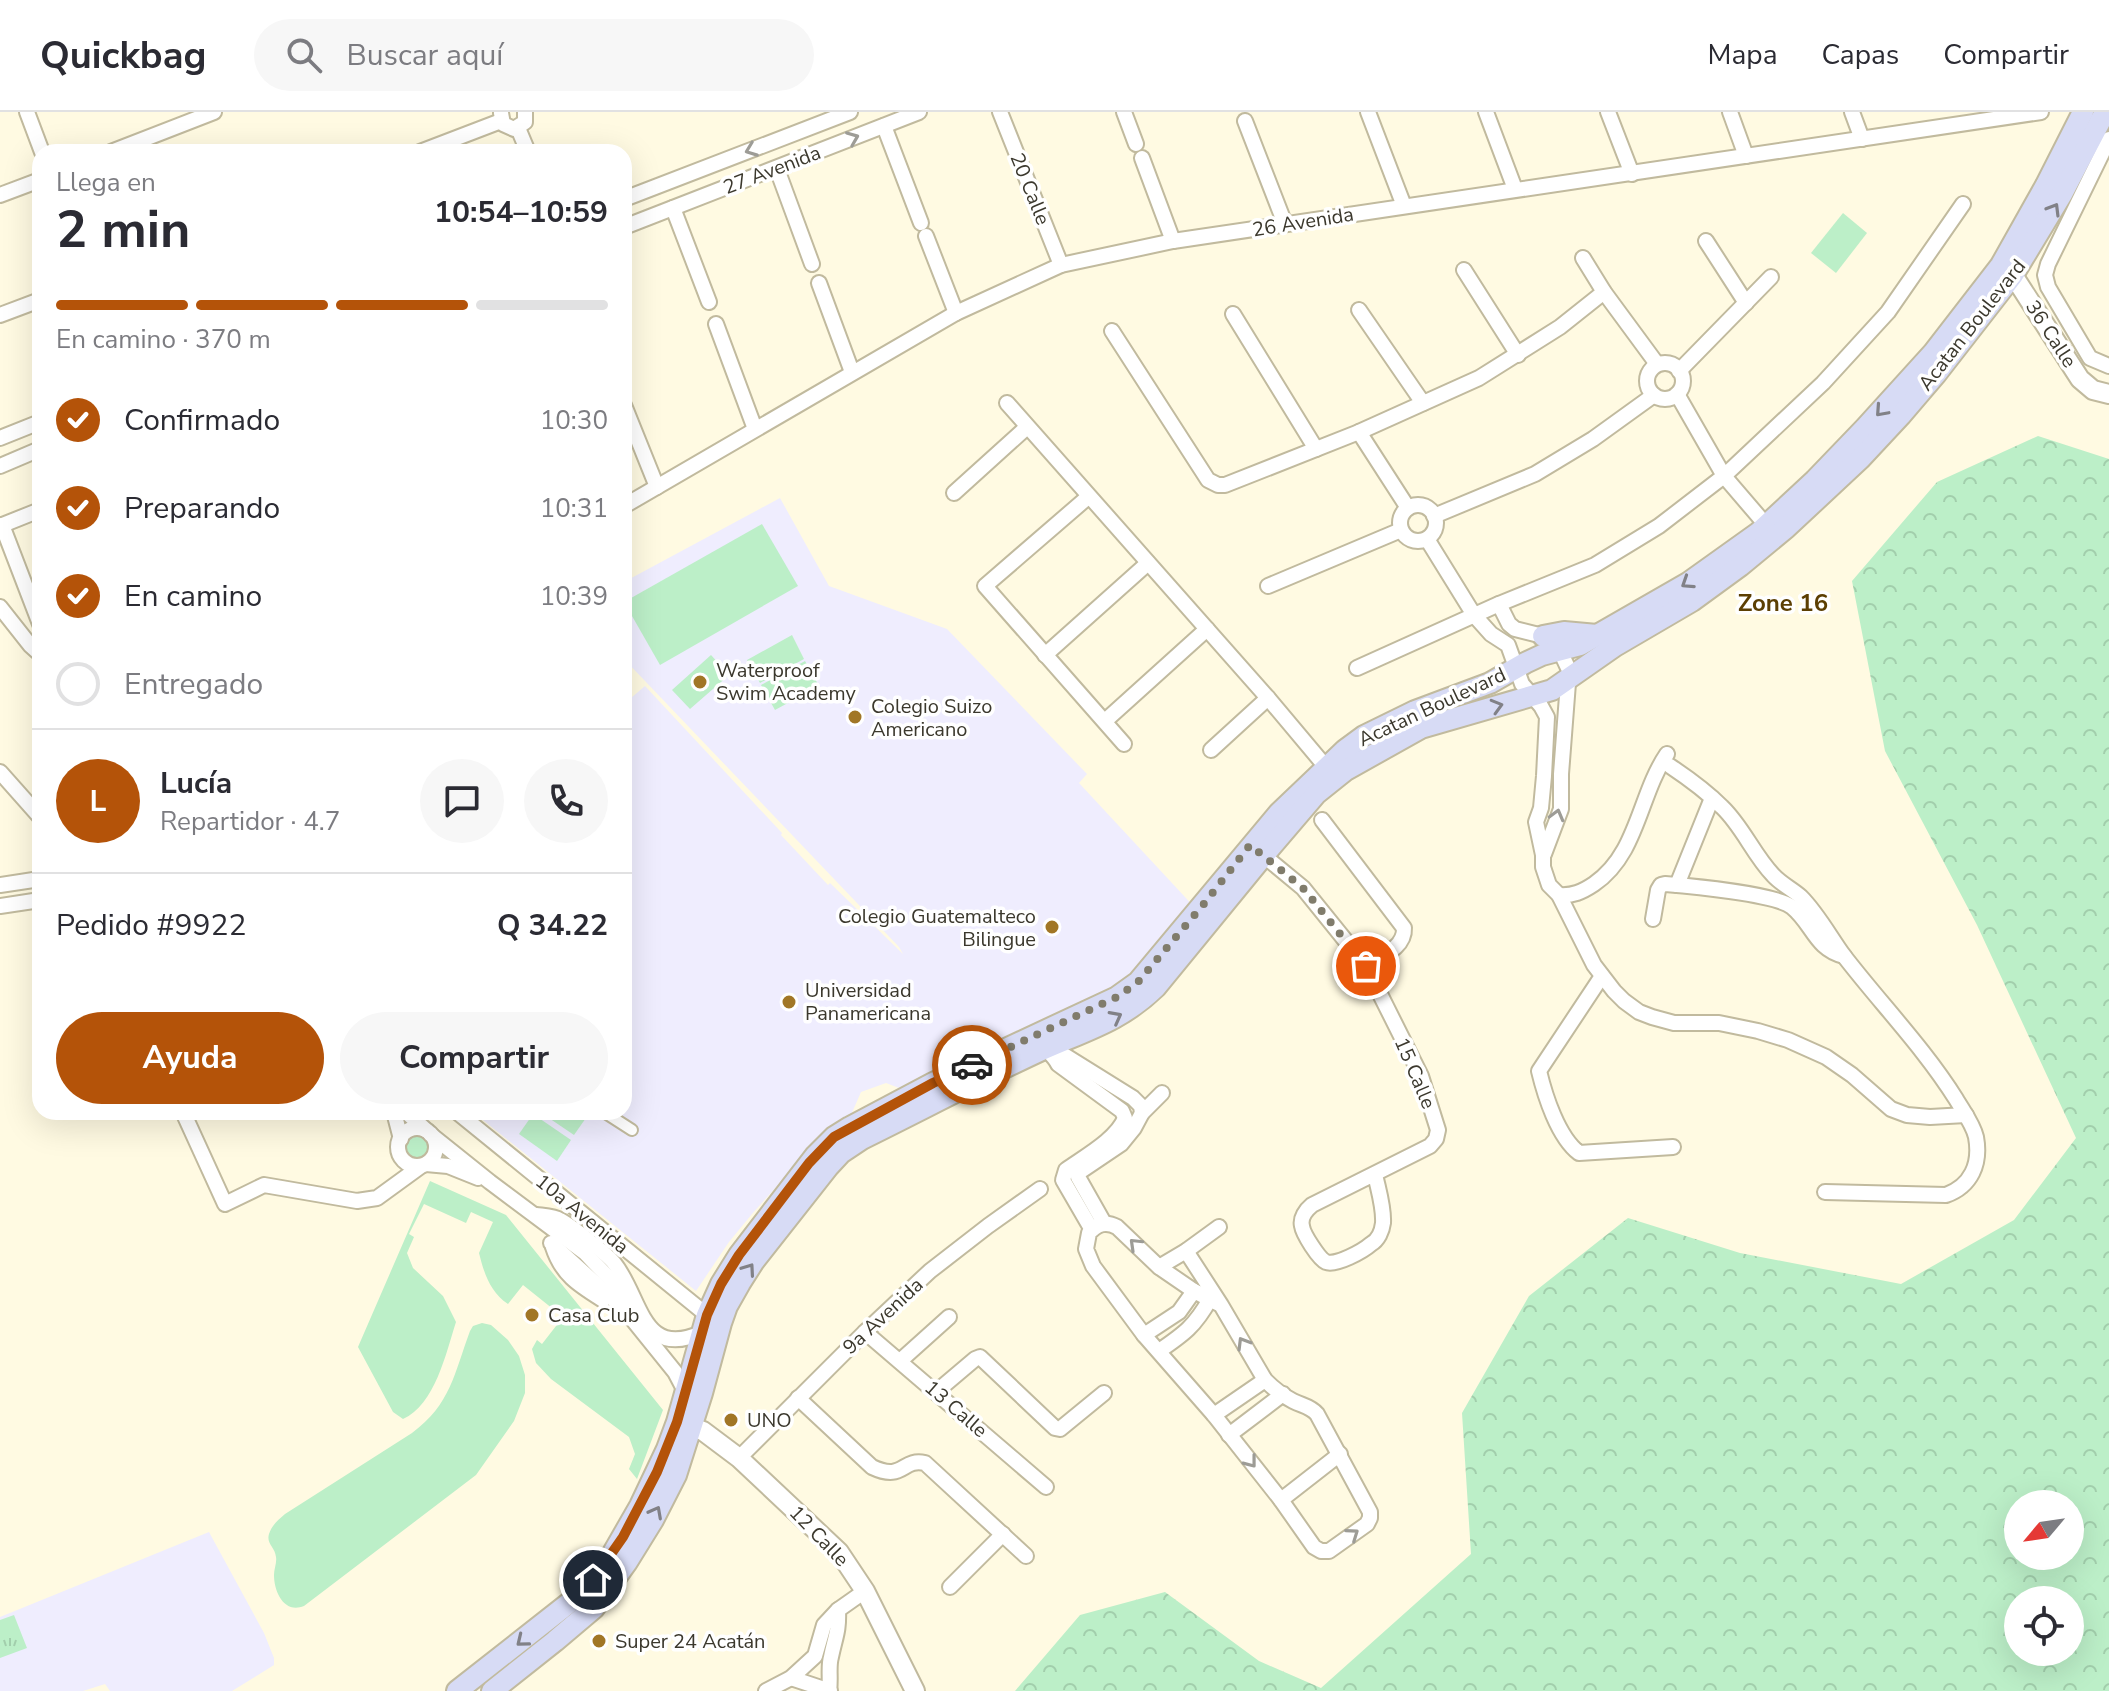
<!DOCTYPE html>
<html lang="es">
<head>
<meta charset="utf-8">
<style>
	body { margin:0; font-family:"Nunito Sans",sans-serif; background:#f7f7f7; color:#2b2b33; height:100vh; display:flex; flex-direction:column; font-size:30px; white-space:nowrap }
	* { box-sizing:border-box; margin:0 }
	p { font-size:26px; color:#7c7c81 }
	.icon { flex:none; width:44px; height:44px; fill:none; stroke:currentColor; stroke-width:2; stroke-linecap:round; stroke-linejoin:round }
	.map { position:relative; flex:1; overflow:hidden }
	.drawer { position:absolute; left:32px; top:32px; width:600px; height:976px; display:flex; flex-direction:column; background:#fff; border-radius:24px; box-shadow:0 8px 32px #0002 }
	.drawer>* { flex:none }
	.needle { width:52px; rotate:241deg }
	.fabs { position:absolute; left:2004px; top:1378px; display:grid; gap:16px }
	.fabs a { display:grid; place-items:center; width:80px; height:80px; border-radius:50%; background:#fff; box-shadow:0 8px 32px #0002; font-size:40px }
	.pin { position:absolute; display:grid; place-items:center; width:68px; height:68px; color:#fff; margin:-34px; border:4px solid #fff; border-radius:50%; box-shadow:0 2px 8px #0007 }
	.courier { position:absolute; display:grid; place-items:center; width:80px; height:80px; margin:-40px; border:6px solid #b45309; border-radius:50%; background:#fff; color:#222; box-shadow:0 2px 10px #0007 }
	.overview em { font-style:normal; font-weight:700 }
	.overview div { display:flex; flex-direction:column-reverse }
	.overview { display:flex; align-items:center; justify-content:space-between; height:136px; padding:0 24px }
	h1 { font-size:52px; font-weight:700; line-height:60px }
	.bar { display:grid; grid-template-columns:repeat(4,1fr); gap:12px 8px; align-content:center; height:96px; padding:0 24px }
	.bar i { height:10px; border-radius:6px; background:#e1e1e2 }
	.bar .selected { background:#b45309 }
	.bar p { grid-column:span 4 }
	.line { display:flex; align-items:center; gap:20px; padding:0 24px; border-top:2px solid #e1e1e2 }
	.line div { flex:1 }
	.round { display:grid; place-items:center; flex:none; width:84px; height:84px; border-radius:42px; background:#f7f7f7 }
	ol { padding:0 24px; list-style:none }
	li { display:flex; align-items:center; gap:24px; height:88px }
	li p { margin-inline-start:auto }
	li .icon { padding:8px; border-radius:50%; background:#b45309; color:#fff; stroke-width:4 }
	li:last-child { color:#7c7c81 }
	li i { width:44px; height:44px; border:4px solid #e1e1e2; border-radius:50% }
	.cta { display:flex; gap:16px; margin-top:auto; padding:16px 24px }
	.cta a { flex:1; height:92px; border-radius:48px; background:#b45309; color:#fff; font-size:32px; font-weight:700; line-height:92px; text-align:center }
	.cta a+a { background:#f7f7f7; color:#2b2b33 }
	header { display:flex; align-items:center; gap:48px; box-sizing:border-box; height:112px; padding:0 40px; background:#fff; border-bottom:2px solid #e1e1e2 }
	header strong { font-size:38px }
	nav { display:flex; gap:44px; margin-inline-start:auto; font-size:28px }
	.search { width:560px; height:72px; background:#f7f7f7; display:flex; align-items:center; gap:20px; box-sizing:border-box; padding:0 28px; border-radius:44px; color:#7c7c81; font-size:30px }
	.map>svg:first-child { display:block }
	.education { fill:#efedfe }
	.grass { fill:#bcefc8 }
	.forest { fill:url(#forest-crowns); fill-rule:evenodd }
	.park { fill:url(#park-tufts) }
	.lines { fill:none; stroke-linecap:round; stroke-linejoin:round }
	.pedestrian-casing { stroke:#c1ba9e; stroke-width:14 }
	.minor-casing { stroke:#c1ba9e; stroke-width:18 }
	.tertiary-casing { stroke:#c1ba9e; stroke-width:22 }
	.secondary-casing { stroke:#c1ba9e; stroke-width:24 }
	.pedestrian { stroke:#fff; stroke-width:10 }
	.minor { stroke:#fff; stroke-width:14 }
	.tertiary { stroke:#fff; stroke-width:18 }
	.secondary { stroke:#d7dbf5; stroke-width:20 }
	.oneway { stroke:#9d9c96 }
	.oneway2 { stroke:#818187 }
	.done { stroke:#807c6c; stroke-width:8; stroke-dasharray:0 14.4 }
	.route { stroke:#b45309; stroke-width:10 }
	.poi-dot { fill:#a17626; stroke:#fff; stroke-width:3 }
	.labels { text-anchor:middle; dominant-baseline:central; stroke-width:7; stroke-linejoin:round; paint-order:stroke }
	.street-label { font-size:20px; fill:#3b382d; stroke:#fff }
	.poi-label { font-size:20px; fill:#3b382d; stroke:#fff; text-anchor:start }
	.quarter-label { font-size:24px; font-weight:bold; fill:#5c3f03; stroke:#fff }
</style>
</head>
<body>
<header>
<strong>Quickbag</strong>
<div class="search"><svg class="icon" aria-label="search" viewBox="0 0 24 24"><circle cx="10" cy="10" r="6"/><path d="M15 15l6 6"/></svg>Buscar aquí</div>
<nav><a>Mapa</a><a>Capas</a><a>Compartir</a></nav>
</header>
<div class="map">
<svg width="2109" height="1579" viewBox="0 0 2109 1579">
	<defs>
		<pattern id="forest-crowns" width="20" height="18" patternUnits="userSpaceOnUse" patternTransform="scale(2)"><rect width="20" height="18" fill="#bcefc8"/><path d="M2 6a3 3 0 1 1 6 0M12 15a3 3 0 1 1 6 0" fill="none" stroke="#a2ceac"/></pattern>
		<pattern id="park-tufts" width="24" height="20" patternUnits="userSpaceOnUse" patternTransform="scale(2)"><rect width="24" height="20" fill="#bcefc8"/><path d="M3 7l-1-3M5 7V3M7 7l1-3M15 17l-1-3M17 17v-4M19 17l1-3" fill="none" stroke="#a2ceac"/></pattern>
	</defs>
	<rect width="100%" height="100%" fill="#fffae2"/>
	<g class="education">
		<polygon points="780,386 829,474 947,517 1087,662 1079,671 1198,799 1123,876 907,979 886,971 861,980 851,1003 821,1025 752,1102 729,1130 696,1179 473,1000 624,1000 624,592 645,574 782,721 781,723 828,773 830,771 903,842 899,835 624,547 624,470"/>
		<polygon points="209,1420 264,1521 274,1546 274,1553 232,1579 110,1579 105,1572 83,1579 0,1579 0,1505"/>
	</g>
	<g class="grass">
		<polygon points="1843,101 1867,121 1836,161 1811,141"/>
		<polygon points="762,412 798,474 660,553 624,490"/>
		<polygon points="792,523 804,547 760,571 747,548"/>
		<polygon points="711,543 729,563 690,597 672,578"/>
		<polygon points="805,549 819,574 775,598 761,573"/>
		<polygon points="540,1000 584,1000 588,1003 574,1023"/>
		<polygon points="533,1002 571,1028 557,1049 519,1022"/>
		<circle cx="417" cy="1036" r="13"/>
		<path d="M 430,1069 L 506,1103 L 663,1298 L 637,1367 L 629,1357 L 635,1342 L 629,1325 L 551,1267 L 536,1251 L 532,1237 L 537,1228 L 542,1232 L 563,1205 L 523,1173 L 508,1192 C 490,1180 484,1161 479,1141 L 493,1110 L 471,1100 L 466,1111 L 424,1092 L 409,1122 L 414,1125 L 407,1141 L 413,1156 L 443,1184 L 456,1210 C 446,1241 435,1293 403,1307 L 393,1300 L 358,1235 Z"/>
		<path d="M 482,1211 L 491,1213 L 508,1228 L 519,1244 L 525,1263 L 525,1281 L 514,1309 L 476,1363 L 304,1494 C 284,1502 274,1480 274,1463 C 274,1457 277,1451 276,1445 C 275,1435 266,1432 269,1422 C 272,1413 278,1408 285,1402 L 412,1321 C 451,1292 454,1262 470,1219 L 473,1214 Z"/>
	</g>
	<path class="forest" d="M 2038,324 L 2109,347 L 2109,1579 L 1015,1579 L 1080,1503 L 1165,1480 L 1259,1549 L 1321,1576 L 1471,1442 L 1462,1301 L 1529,1184 L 1628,1106 L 1740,1141 L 1901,1172 L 2014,1108 L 2076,1026 L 1977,813 L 1885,639 L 1852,469 L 1937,370 ZM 2018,1392 L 2070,1392 L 2070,1444 L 2018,1444 ZM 2018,1488 L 2070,1488 L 2070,1540 L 2018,1540 Z"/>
	<polygon class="park" points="14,1503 27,1536 0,1546 0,1508"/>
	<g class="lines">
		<g class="pedestrian-casing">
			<polyline id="pedestrian" points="604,1000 632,1018"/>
		</g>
		<g class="minor-casing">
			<g id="minor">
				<polyline points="27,0 42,40"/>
				<polyline points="1000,0 1061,153"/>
				<polyline points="1124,0 1136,32"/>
				<polyline points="1368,0 1404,94"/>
				<polyline points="1486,0 1515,77"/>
				<polyline points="1608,0 1632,62"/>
				<polyline points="1730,0 1746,44"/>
				<polyline points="1852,0 1862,27"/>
				<polyline points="501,1 503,12 514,17 525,10 525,0"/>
				<polyline points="1245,9 1285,112"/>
				<polyline points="884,14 921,111"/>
				<polyline points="518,16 528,40"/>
				<polyline points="2109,27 2048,152 2045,163 2048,175 2090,246 2109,254"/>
				<polyline points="111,40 214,0"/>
				<polyline points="420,40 501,9"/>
				<polyline points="1142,46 1173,129"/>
				<polyline points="777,57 812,152"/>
				<polyline points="0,83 40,68"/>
				<polyline points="624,87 850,0"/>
				<polyline points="673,96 709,190"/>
				<polyline points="624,115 919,0"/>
				<polyline points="926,124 956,201"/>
				<polyline points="1706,129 1746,191"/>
				<polyline points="1583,146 1604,180 1657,252"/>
				<polyline points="1464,158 1518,243"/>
				<polyline points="819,171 852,260"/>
				<polyline points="1359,198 1423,291"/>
				<polyline points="1233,202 1316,337"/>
				<polyline points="0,203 40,188"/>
				<polyline points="716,212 755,317"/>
				<polyline points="1112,219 1208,368 1218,373 1225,373 1359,320 1479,266 1560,215 1604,180"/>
				<circle cx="1665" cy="269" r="18"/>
				<polyline points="1679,259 1771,165"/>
				<polyline points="1677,282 1724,364 1766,413"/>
				<polyline points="1007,291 1268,586 1331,661"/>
				<polyline points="624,293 657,375"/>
				<polyline points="1359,320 1408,396"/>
				<polyline points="0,326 40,310"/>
				<polyline points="0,354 40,337"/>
				<polyline points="954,381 1027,315"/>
				<polyline points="1088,385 985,474 1124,632"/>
				<circle cx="1418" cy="411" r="18"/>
				<polyline points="624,394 956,201 1061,153 1173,129 2041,0"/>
				<polyline points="1434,404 1535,362 1593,327 1654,283"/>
				<polyline points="2,413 40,512"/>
				<polyline points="0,414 40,398"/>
				<polyline points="1427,427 1474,503 1491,522 1508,533 1522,572 1541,594 1547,605 1544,664 1541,696 1536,710 1543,743 1543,755 1549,773 1559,783 1594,853 1614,879 1624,889 1639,900 1652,905 1674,911 1719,911 1758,919 1788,928 1826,945 1852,963 1891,997 1907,1003 1930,1005 1966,1003"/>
				<polyline points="1268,474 1401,418"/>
				<polyline points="1499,492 1509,512 1515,517 1543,524 1562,543 1569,558 1561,662 1561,697 1544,742"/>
				<polyline points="0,495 30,533 40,542"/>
				<polyline points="1045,543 1148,451"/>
				<polyline points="1357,556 1499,492 1595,453 1659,414 1724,364 1823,271 1888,200 1963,92"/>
				<polyline points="1105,609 1207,517"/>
				<polyline points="1211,638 1268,586"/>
				<path d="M 1670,654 C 1688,666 1706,679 1722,695 C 1743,715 1753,742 1773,763 C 1781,772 1792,777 1801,785 C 1818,802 1830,825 1844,844 C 1881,892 1924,936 1956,987 C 1963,999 1973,1012 1976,1025 C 1981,1052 1971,1074 1946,1083 L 1825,1080"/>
				<polyline points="0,660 40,705"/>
				<path d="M 1322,708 L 1404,816 C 1405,836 1381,844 1366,854"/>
				<path d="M 1257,738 L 1303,776 L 1366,854 L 1421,964 L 1438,1018 L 1436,1027 L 1430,1034 L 1312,1093 C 1306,1098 1300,1106 1302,1114 C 1303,1122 1319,1147 1326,1150 C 1336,1154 1363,1139 1371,1132 C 1378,1128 1382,1119 1383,1111 C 1384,1095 1378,1077 1375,1062"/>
				<polyline points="0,773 40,767"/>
				<polyline points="1677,773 1712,686"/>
				<path d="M 1559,783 C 1573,784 1582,780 1594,772 C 1638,742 1639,683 1667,642"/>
				<polyline points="0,794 40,788"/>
				<path d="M 1653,807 L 1658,778 L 1661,773 L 1665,772 C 1689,774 1776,782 1792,795 C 1813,812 1815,837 1844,844"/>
				<path d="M 1602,864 L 1539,959 C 1545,984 1558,1025 1579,1041 L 1673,1035"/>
				<path d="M 1040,930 C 1046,939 1054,943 1058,952 L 1122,999 L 1125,1006 C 1117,1027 1084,1045 1066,1058 L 1063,1068 L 1092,1118"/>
				<polyline points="1054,943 1064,943 1133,986 1141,994 1142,1001"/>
				<polyline points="183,1000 225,1092 264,1073 357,1089 377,1086 421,1054"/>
				<polyline points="394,1000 401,1027"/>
				<polyline points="406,1000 427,1019"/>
				<polyline points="457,1000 707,1203"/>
				<circle cx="417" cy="1035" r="19"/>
				<polyline points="430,1022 490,1070 585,1141 635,1193"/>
				<polyline points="426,1052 448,1054 478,1066"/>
				<path d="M 536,1103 C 544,1104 554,1104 560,1108 C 571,1114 607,1142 614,1151 C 642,1186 641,1249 703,1220"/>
				<polyline points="1104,1111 1078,1065 1078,1061 1121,1032 1134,1016 1142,1001 1162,981"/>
				<polyline points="551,1131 625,1198 675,1260 685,1279"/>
				<path d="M 553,1135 C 562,1163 579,1173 603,1188"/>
				<path d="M 1186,1139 L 1221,1193 L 1265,1268 C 1273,1276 1283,1284 1293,1289 C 1303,1294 1310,1294 1317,1302 L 1370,1400 L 1370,1406 L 1367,1412 L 1329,1439 L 1321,1439 L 1314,1435 L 1281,1388 L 1214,1303 L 1144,1223 L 1093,1154 L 1086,1137 L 1089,1121 C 1097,1112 1106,1109 1117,1115 L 1159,1155 L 1194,1179 L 1221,1193"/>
				<polyline points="1159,1155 1186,1139 1219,1115"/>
				<polyline points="865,1220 1046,1375"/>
				<polyline points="1144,1223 1179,1200 1194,1179"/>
				<path d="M 1159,1239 C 1184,1222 1195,1214 1210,1187"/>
				<polyline points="900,1249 949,1205"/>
				<polyline points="936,1280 975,1247 980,1245 1055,1316 1060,1317 1104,1281"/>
				<path d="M 798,1286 L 872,1355 C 904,1370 901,1346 925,1351 L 1026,1444"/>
				<polyline points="1214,1303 1265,1268"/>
				<polyline points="1229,1323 1283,1282"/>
				<polyline points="739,1346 865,1220 930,1159 988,1114 1040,1077"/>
				<polyline points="1281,1388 1340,1342"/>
				<polyline points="950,1475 1003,1422"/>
				<polyline points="791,1566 830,1579"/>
				<polyline points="766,1579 791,1566 815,1544 824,1513 838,1498 865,1479"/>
				<path d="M 829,1579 C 831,1567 828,1555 831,1545 C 835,1525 839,1520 838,1498"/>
			</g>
		</g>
		<g class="tertiary-casing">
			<g id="tertiary">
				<polyline points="2004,155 2013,163 2080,267 2093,278 2109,282"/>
				<polyline points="680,1311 703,1319 739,1346 839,1440 865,1479 915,1579"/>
			</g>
		</g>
		<g class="secondary-casing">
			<g id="secondary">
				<polyline points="1543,524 1564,520 1597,523"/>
				<polyline points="457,1579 578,1484 609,1448 640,1394 667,1337 677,1310 707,1203 721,1172 739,1143 815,1044 834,1025 850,1015 933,971 1117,885 1138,870 1279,701 1345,638 1364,624 1415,599 1490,571 1525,551 1542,543 1580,533 1688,471 1758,421 1815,368 1865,316 1933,241 2001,153 2046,73 2083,0"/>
				<path d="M 492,1579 L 555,1529 L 594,1496 L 627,1450 L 653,1408 L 676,1363 L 702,1281 L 721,1211 L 727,1194 L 740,1171 L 754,1149 L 828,1055 L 841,1041 L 862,1027 C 923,997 983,965 1044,937 C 1087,918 1121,909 1156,875 L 1264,743 L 1316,682 L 1346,658 L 1421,616 L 1552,578 L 1615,534 L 1692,489 L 1740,454 L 1786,416 L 1860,347 L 1901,303 L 1936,262 L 2013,163 L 2062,82 L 2105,0"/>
			</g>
		</g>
		<use href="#pedestrian" class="pedestrian"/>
		<use href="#minor" class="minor"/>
		<use href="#tertiary" class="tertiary"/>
		<use href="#secondary" class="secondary"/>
	</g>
	<defs><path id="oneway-chevron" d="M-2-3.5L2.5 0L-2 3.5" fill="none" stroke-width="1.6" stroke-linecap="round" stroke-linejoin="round" transform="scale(2)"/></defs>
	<g class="oneway">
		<use href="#oneway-chevron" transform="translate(853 26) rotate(-22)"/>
		<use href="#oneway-chevron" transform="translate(751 38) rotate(159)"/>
		<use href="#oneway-chevron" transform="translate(1557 703) rotate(-75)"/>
		<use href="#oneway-chevron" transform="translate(1135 1132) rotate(-136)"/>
		<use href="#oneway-chevron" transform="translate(1243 1231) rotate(-121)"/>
		<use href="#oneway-chevron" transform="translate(1251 1350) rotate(52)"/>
		<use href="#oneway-chevron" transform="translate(1353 1422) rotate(-35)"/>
	</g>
	<g class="oneway2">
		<use href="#oneway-chevron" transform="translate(2054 97) rotate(-59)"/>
		<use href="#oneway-chevron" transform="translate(1881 299) rotate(132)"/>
		<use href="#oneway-chevron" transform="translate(1687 471) rotate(147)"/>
		<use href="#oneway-chevron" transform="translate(1497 594) rotate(-16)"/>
		<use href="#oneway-chevron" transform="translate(1116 905) rotate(-28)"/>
		<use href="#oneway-chevron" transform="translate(749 1157) rotate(-55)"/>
		<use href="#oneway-chevron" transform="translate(656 1400) rotate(-62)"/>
		<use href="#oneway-chevron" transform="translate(522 1529) rotate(141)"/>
	</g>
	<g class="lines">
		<polyline class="done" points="972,953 1117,885 1138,870 1203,793 1250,733 1303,776 1366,854"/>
		<polyline class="route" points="593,1468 623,1425 657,1360 677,1310 707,1203 721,1172 739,1143 809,1051 834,1025 933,971 972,953"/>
	</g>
	<g class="poi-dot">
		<circle cx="700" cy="570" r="8"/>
		<circle cx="855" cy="605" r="8"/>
		<circle cx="1052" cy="815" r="8"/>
		<circle cx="789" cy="890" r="8"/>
		<circle cx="532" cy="1203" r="8"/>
		<circle cx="731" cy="1308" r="8"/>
		<circle cx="599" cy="1529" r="8"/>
	</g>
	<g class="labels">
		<g class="street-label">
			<text transform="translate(772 58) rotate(-21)">27 Avenida</text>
			<text transform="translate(1030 77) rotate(68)">20 Calle</text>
			<text transform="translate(1303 110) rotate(-9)">26 Avenida</text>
			<text transform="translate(1972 213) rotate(-52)">Acatan Boulevard</text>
			<text transform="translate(2051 222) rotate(57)">36 Calle</text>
			<text transform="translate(1432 595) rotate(-25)">Acatan Boulevard</text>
			<text transform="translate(1415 961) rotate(67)">15 Calle</text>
			<text transform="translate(582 1102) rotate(39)">10a Avenida</text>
			<text transform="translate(883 1204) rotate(-43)">9a Avenida</text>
			<text transform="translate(956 1297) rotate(41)">13 Calle</text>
			<text transform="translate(819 1424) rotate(46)">12 Calle</text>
		</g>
		<g class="poi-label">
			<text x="716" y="558">Waterproof<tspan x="716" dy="23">Swim Academy</tspan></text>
			<text x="871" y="594">Colegio Suizo<tspan x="871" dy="23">Americano</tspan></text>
			<text x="1036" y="804" text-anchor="end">Colegio Guatemalteco<tspan x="1036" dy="23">Bilingue</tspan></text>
			<text x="805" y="878">Universidad<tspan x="805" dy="23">Panamericana</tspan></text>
			<text x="548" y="1203">Casa Club</text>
			<text x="747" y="1308">UNO</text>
			<text x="615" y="1529">Super 24 Acatán</text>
		</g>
		<g class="quarter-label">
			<text x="1783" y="491">Zone 16</text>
		</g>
	</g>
</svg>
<div class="fabs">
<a><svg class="needle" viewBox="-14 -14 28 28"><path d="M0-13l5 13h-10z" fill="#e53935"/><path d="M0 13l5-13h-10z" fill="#7c7c81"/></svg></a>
<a><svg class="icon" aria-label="locate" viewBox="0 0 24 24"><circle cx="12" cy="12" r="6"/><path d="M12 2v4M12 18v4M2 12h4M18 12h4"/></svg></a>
</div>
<div class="pin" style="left:1366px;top:854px;background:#ea580c"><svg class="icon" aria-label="bag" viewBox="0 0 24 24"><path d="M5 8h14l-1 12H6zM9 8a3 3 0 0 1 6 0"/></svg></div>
<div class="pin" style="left:593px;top:1468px;background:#1f2937"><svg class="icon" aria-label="home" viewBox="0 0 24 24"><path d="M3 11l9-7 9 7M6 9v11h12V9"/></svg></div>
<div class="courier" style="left:972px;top:953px"><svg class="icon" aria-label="car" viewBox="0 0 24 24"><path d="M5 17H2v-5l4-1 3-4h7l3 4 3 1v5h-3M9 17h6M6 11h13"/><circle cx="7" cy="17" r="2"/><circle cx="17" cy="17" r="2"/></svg></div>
<section class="drawer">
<div class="overview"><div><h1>2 min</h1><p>Llega en</p></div><em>10:54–10:59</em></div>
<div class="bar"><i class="selected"></i><i class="selected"></i><i class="selected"></i><i></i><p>En camino · 370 m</p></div>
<ol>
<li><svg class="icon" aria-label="check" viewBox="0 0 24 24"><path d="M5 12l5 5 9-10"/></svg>Confirmado<p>10:30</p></li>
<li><svg class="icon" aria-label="check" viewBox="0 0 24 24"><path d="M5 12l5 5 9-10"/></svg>Preparando<p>10:31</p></li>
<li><svg class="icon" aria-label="check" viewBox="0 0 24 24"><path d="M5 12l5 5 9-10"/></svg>En camino<p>10:39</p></li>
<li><i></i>Entregado</li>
</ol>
<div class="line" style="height:144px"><b class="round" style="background:#b45309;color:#fff">L</b><div><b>Lucía</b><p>Repartidor · 4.7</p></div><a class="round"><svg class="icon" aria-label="chat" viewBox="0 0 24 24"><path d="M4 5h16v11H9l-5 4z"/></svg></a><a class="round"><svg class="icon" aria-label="phone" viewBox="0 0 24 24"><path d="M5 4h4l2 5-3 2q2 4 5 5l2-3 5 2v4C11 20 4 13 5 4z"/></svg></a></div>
<div class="line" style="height:104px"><div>Pedido #9922</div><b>Q 34.22</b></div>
<div class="cta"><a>Ayuda</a><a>Compartir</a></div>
</section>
</div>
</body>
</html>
